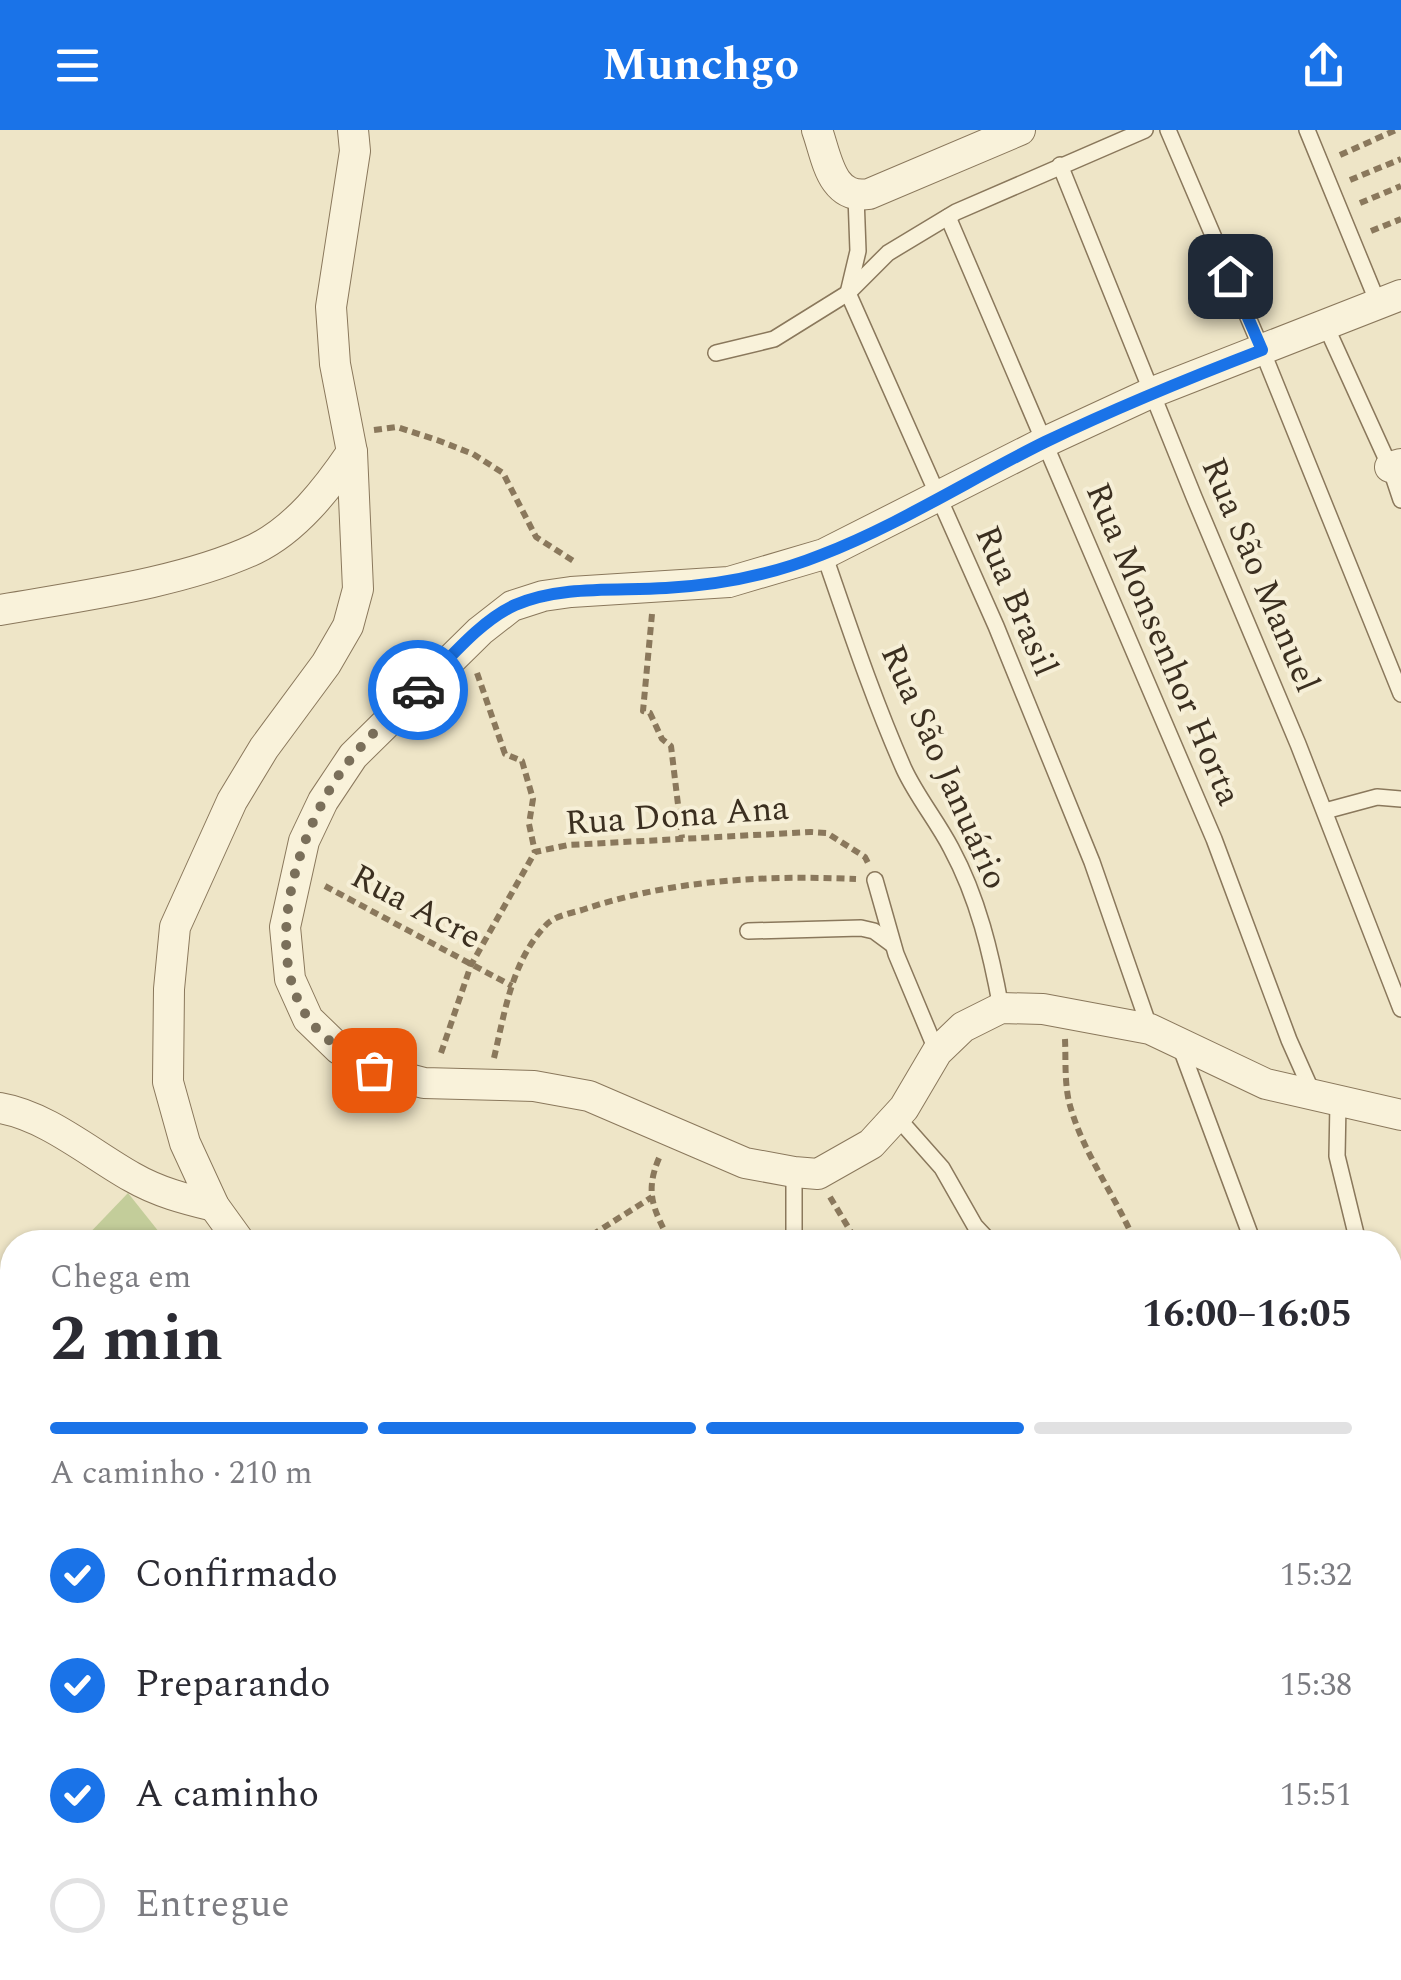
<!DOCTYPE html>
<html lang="pt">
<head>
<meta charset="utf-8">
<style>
	body { margin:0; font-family:Spectral,serif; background:#f7f7f7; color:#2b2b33; height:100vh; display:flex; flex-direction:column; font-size:38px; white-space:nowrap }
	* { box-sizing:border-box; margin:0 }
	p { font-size:32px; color:#7c7c81 }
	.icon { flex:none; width:55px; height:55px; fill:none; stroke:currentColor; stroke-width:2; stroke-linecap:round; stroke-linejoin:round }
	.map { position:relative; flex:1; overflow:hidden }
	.side { position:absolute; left:0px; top:1100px; width:1402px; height:750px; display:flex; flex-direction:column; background:#fff; border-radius:40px 40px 0 0; box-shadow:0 2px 8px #0004 }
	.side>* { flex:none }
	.pin { position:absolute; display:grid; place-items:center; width:85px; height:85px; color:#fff; margin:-42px; border-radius:20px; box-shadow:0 5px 15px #0006 }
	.courier { position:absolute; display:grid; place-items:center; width:100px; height:100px; margin:-50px; border:8px solid #1a73e8; border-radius:50%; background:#fff; color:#222; box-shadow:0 2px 12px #0007 }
	.head em { font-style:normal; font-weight:700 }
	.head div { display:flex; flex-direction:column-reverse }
	.head { display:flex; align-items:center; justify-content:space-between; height:170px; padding:0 50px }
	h1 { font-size:65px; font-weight:700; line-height:75px }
	.bar { display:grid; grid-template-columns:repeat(4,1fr); gap:15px 10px; align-content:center; height:120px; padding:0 50px }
	.bar i { height:12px; border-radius:8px; background:#e1e1e2 }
	.bar .active { background:#1a73e8 }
	.bar p { grid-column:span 4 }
	ol { padding:0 50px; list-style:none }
	li { display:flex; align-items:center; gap:30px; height:110px }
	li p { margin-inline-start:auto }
	li .icon { padding:10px; border-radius:50%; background:#1a73e8; color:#fff; stroke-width:4 }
	li:last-child { color:#7c7c81 }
	li i { width:55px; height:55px; border:5px solid #e1e1e2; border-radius:50% }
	header { display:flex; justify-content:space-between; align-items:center; height:130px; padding:0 50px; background:#1a73e8; color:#fff; font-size:45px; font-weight:700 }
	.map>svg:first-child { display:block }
	.green { fill:#c3cd9a }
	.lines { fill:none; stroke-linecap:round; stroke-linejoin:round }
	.service-casing { stroke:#8a785c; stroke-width:18 }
	.minor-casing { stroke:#8a785c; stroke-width:32 }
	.path { stroke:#8a785c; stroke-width:6; stroke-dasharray:8 5; stroke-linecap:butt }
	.service { stroke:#f9f2da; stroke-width:15 }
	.minor { stroke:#f9f2da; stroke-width:30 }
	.done { stroke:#7a6f5a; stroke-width:10; stroke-dasharray:0 18 }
	.route { stroke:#1a73e8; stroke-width:12 }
	.labels { text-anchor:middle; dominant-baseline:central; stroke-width:8; stroke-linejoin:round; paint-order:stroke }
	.street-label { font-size:35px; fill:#3b2f20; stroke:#f6efd7 }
</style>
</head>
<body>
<header><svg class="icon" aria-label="menu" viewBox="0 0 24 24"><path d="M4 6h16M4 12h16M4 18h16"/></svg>Munchgo<svg class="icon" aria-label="share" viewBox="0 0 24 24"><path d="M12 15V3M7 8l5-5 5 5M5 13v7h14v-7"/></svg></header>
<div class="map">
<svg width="1401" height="1850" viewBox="0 0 1401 1850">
	<rect width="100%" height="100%" fill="#eee5c7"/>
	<polygon class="green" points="128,1063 167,1112 81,1112"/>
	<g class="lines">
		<g class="service-casing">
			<g id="service">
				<polyline points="1168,0 1262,220 1401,564"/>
				<polyline points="1307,0 1378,173"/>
				<polyline points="1060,35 1194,367 1298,614 1401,879"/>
				<polyline points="856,66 858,121 848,163 996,496 1092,732 1150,899"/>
				<polyline points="948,87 1214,709 1289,910 1313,964"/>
				<polyline points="1325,194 1390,337 1401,370"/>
				<polyline points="716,223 774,209 848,163 888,123 956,82 1145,0"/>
				<path d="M 824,424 C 849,496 873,569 904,639 C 917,667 937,691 951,718 C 978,768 991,823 1001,878"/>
				<polyline points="1325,681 1377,667 1401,669"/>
				<polyline points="875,750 896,824 937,922"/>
				<polyline points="748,801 861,798 874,801 893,815"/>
				<polyline points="1180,916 1253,1112"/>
				<polyline points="1338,973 1337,1026 1358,1112"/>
				<polyline points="896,986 942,1038 975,1096 990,1112"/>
				<polyline points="794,1112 794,1042"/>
				<polyline points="1390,1198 1401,1223"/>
				<polyline points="1390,1483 1401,1513"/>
			</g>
		</g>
		<g class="minor-casing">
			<g id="minor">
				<path d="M 817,0 C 827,28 831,70 869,64 L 1020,0"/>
				<polyline points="1401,165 1153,262 1045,312 824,424 729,452 571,462 543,466 512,476 480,501 353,626 323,671 304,711 285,797 290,849 308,889 339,919 374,940 424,953 534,956 589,966 745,1033 794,1042 818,1044 871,1014 904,978 937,922 963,897 1001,878 1043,879 1150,899 1266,954 1401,985"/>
				<polyline points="1390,337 1401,334"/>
				<path d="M 0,480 C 79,466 182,453 255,419 C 296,399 327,359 352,322"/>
				<path d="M 0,978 C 47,986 91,1024 132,1047 C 158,1062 185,1069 214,1076"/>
				<polyline points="240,1112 214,1076 185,1013 168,952 169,859 175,797 232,671 264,618 326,534 348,496 358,459 352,322 335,234 331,177 355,21 353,0"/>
				<polyline points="950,1838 970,1850"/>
				<polyline points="1210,1838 1216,1850"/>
			</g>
		</g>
		<g class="path">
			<polyline points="1340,25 1396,0"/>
			<polyline points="1350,50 1401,29"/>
			<polyline points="1360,73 1401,56"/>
			<polyline points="1371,101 1401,89"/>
			<polyline points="374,300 397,297 437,310 473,324 503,343 536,407 575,432"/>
			<polyline points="652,484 643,581 650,583 662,609 671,616 682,708"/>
			<polyline points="477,543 505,624 522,631 533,669 529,694 535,722"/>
			<polyline points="325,756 512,856"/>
			<path d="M 1065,909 C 1066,931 1064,958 1071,979 C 1085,1026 1116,1067 1135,1112"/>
			<polyline points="441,923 471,835 535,722 568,715 811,702 827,703 865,727 868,733"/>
			<path d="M 494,928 C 505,881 512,830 547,794 C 555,786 571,783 582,780 C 670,750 763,745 856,749"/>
			<path d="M 659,1028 C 644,1064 654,1079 670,1112"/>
			<polyline points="830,1067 857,1112"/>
			<polyline points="581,1112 652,1067"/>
			<polyline points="1390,1260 1401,1257"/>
			<polyline points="1390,1767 1401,1763"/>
		</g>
		<use href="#service" class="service"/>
		<use href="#minor" class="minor"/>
	</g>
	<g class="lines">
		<path class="done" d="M 374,940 C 351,926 324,911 308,888 C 258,816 302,686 354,625 C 373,602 396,581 418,560"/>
		<path class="route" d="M 418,560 C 447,532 478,492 515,475 C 561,455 617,461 666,458 C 719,455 771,445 821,425 C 897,396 972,348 1045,312 C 1116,278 1189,248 1262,220 L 1230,146"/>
	</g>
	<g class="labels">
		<g class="street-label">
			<text transform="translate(1260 445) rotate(67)">Rua São Manuel</text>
			<text transform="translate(1016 471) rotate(67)">Rua Brasil</text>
			<text transform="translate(1163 514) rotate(67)">Rua Monsenhor Horta</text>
			<text transform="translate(944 637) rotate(66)">Rua São Januário</text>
			<text transform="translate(677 686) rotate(-4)">Rua Dona Ana</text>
			<text transform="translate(416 777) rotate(28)">Rua Acre</text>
		</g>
	</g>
</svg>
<div class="pin" style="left:374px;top:940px;background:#ea580c"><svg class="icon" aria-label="bag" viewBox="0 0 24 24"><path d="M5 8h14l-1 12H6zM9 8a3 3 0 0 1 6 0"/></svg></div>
<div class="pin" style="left:1230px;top:146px;background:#1f2937"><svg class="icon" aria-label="home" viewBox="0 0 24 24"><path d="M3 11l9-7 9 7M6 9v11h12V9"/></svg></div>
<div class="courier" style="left:418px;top:560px"><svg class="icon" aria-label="car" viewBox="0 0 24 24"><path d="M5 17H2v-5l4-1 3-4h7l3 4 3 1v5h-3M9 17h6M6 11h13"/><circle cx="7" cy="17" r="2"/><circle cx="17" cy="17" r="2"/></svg></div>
<section class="side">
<div class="head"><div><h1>2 min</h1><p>Chega em</p></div><em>16:00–16:05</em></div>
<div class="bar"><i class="active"></i><i class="active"></i><i class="active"></i><i></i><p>A caminho · 210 m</p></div>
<ol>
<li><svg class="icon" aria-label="check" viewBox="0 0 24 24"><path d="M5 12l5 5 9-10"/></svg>Confirmado<p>15:32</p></li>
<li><svg class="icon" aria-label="check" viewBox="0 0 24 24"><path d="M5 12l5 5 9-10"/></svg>Preparando<p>15:38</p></li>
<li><svg class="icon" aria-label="check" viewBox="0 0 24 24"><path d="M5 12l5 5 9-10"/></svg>A caminho<p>15:51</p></li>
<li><i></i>Entregue</li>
</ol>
</section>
</div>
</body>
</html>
